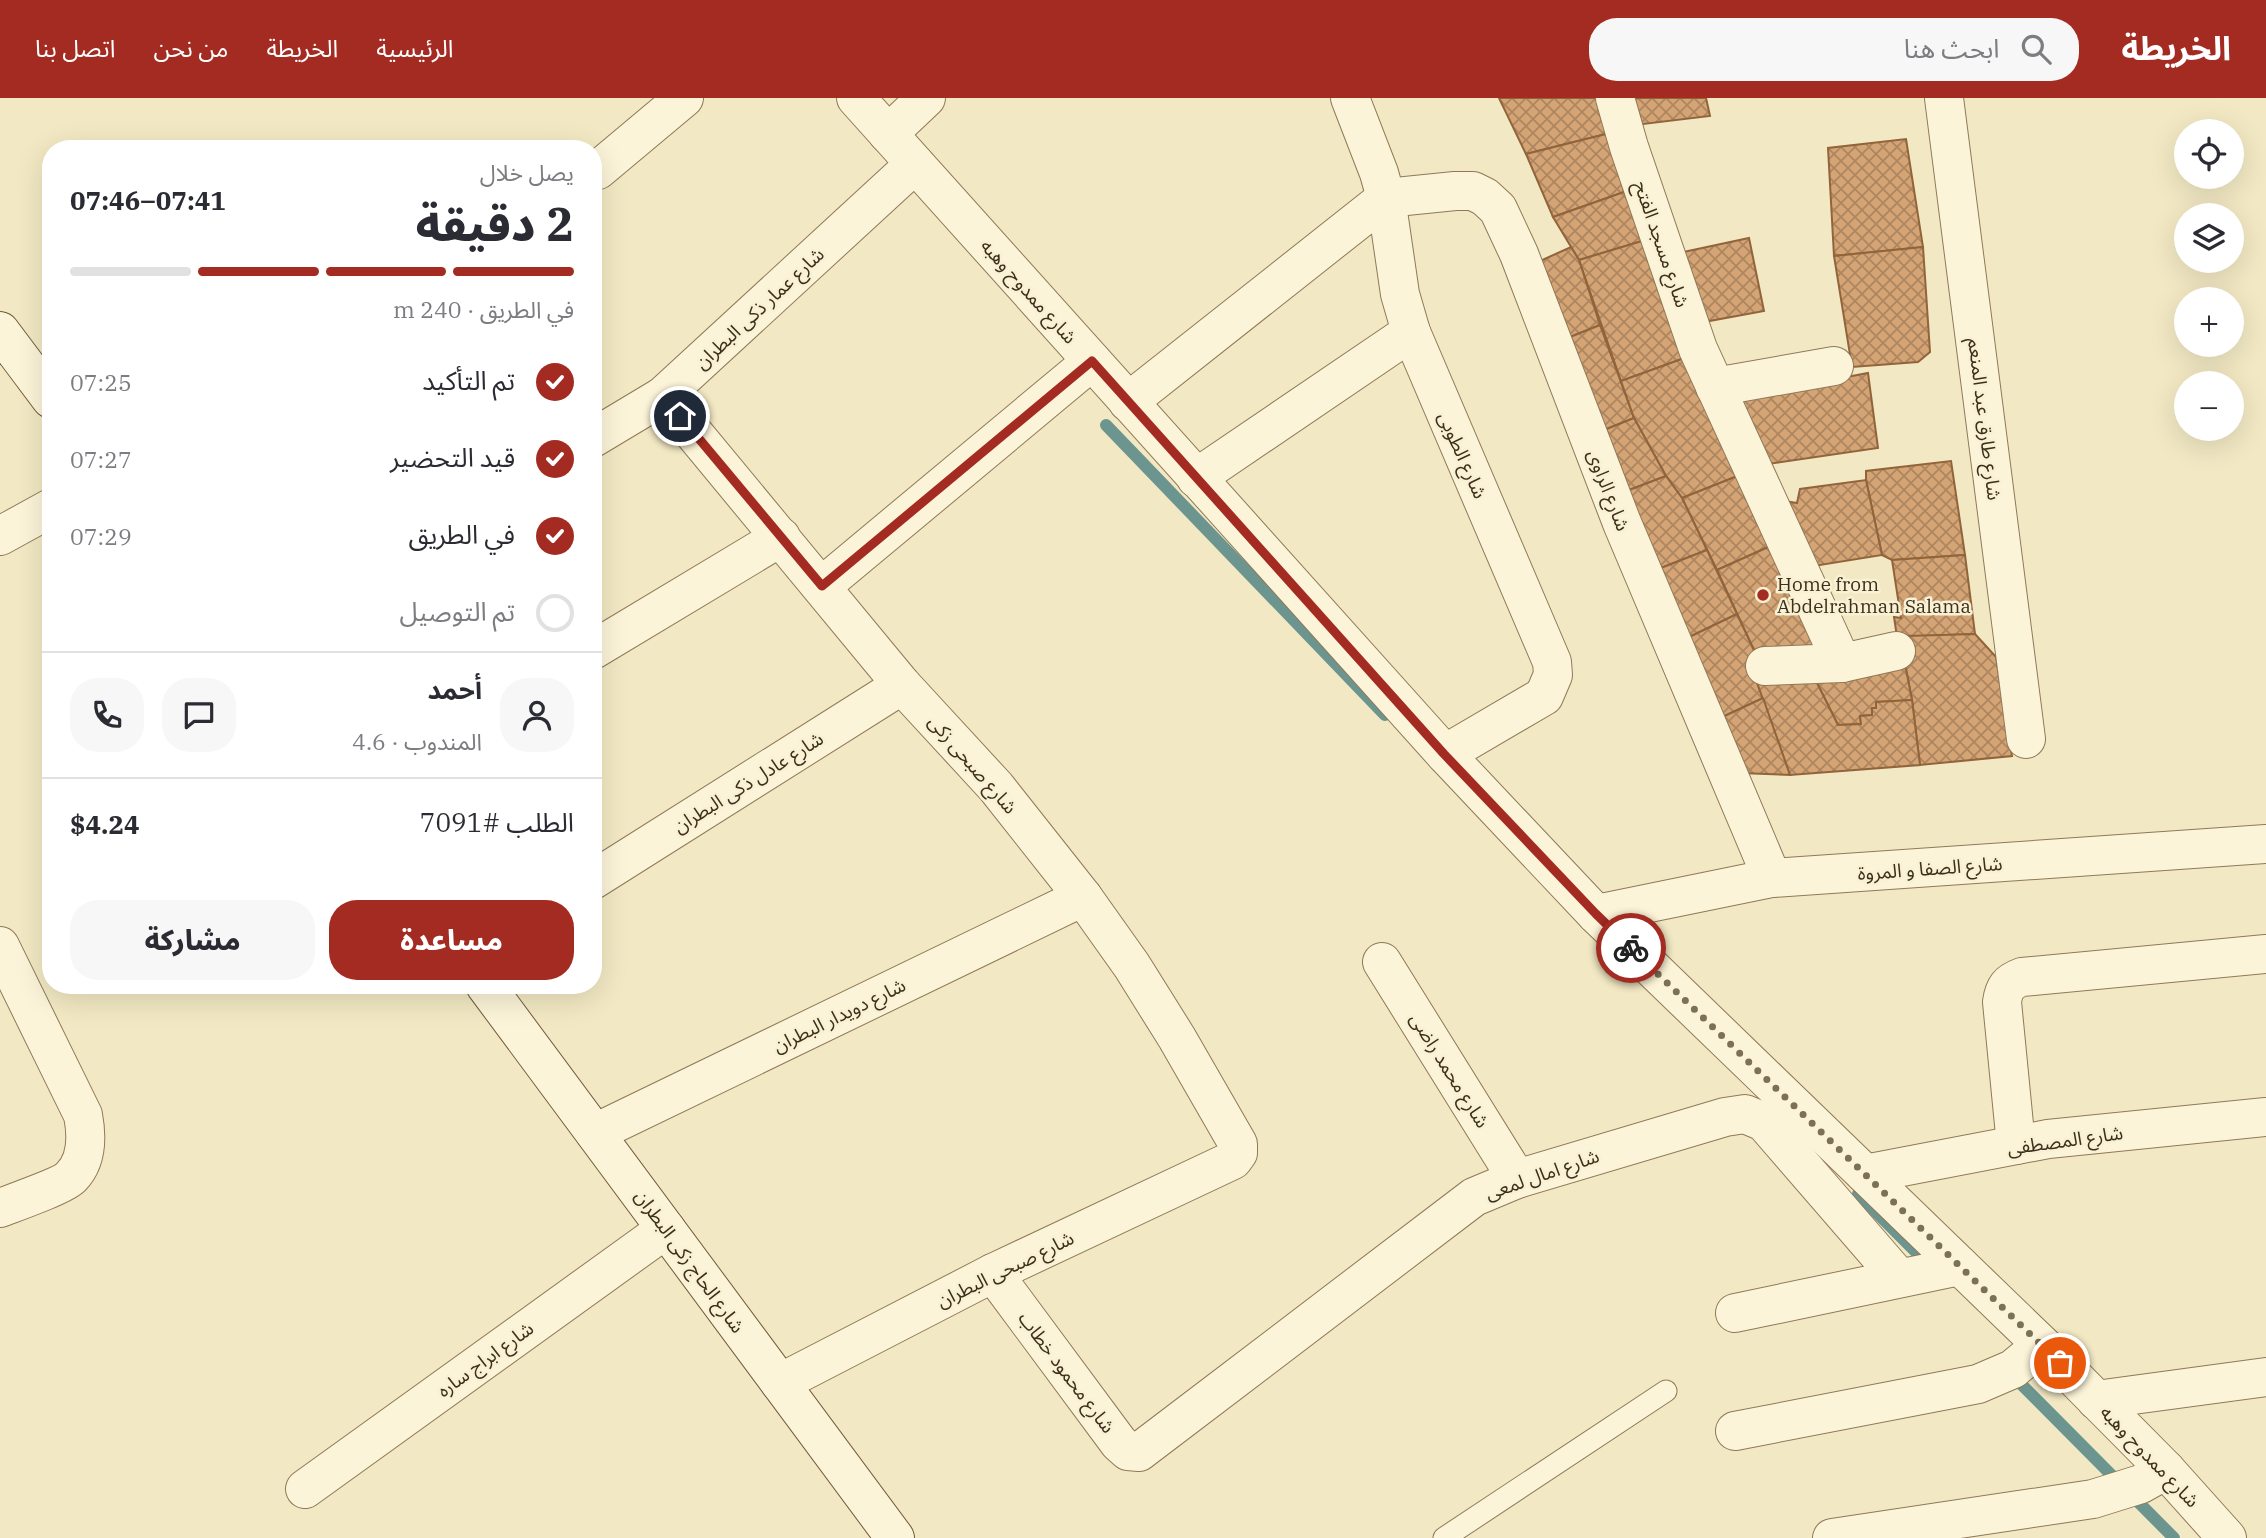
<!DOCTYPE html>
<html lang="ar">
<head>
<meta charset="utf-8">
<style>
	body { margin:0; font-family:"IBM Plex Serif","Noto Sans Arabic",serif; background:#f7f7f7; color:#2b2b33; direction:rtl; height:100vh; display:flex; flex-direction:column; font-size:26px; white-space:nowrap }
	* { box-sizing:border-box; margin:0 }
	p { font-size:23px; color:#7c7c81 }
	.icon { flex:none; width:38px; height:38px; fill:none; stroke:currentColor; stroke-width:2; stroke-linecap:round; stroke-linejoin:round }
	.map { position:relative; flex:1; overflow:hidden; direction:ltr }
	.side { position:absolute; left:42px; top:42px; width:560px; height:854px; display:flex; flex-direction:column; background:#fff; border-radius:28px; box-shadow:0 7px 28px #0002; direction:rtl }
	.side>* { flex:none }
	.buttons { position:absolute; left:2174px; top:21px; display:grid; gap:14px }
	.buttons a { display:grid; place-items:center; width:70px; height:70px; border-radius:50%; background:#fff; box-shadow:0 7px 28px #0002; font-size:35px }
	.pin { position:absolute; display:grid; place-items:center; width:60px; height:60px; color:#fff; margin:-30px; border:4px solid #fff; border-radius:50%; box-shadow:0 2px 7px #0007 }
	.courier { position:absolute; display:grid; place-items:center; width:70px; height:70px; margin:-35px; border:5px solid #a42b21; border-radius:50%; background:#fff; color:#222; box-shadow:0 2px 9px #0007 }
	.head em { font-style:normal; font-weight:800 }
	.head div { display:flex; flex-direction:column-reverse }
	.head { display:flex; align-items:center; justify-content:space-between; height:119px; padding:0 28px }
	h1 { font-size:46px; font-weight:800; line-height:52px }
	.bar { display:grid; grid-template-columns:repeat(4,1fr); gap:10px 7px; align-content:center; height:84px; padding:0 28px }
	.bar i { height:9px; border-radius:5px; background:#e1e1e2 }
	.bar .active { background:#a42b21 }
	.bar p { grid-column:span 4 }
	.line { display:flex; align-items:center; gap:18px; padding:0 28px; border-top:2px solid #e1e1e2 }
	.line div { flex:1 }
	.round { display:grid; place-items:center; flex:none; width:74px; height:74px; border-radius:28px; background:#f7f7f7 }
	ol { padding:0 28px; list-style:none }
	li { display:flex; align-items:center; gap:21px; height:77px }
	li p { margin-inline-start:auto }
	li .icon { padding:7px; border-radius:50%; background:#a42b21; color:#fff; stroke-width:4 }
	li:last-child { color:#7c7c81 }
	li i { width:38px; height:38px; border:4px solid #e1e1e2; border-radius:50% }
	.action { display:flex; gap:14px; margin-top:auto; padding:14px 28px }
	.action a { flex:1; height:80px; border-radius:28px; background:#a42b21; color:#fff; font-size:28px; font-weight:800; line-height:80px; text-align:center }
	.action a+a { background:#f7f7f7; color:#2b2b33 }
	header { display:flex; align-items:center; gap:42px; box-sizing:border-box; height:98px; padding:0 35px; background:#a42b21; color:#fff }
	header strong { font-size:33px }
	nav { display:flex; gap:38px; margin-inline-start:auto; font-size:24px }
	.search { width:490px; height:63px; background:#f7f7f7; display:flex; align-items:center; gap:18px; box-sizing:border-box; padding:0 24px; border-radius:28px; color:#7c7c81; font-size:26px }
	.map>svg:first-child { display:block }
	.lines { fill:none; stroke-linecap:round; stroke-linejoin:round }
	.stream { stroke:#6b958e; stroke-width:12 }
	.building { fill:url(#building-cross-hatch); stroke:#91643b; stroke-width:2 }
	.lane-casing { stroke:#8f7958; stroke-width:23 }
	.street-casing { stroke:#8f7958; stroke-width:40 }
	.secondary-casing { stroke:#715a3b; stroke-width:40 }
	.lane { stroke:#fcf4d8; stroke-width:21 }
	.street { stroke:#fcf4d8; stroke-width:38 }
	.secondary { stroke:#fcf4d8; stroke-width:38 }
	.done { stroke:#7c7057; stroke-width:7; stroke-dasharray:0 12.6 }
	.route { stroke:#a42b21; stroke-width:9 }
	.poi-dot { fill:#a42b21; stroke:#f9f1d4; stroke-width:2.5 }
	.labels { text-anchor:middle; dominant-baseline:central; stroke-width:5; stroke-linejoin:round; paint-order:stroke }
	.street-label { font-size:19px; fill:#3d2f1d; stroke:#f9f1d4 }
	.poi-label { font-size:19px; fill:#3d2f1d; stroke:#f9f1d4; text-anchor:start }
</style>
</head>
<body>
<header>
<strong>الخريطة</strong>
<div class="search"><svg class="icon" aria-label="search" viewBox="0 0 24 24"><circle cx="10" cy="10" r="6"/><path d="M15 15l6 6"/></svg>ابحث هنا</div>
<nav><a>الرئيسية</a><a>الخريطة</a><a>من نحن</a><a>اتصل بنا</a></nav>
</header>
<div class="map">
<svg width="2266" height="1440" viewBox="0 0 2266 1440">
	<defs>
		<pattern id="building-cross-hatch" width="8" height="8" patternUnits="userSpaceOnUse" patternTransform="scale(1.75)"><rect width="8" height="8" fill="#d4a475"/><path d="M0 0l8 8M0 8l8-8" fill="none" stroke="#ad865f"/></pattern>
	</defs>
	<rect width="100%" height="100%" fill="#f2e8c3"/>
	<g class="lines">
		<g class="stream">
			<polyline points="1106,327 1385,617"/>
			<polyline points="1858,1096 1924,1162"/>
			<polyline points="2021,1286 2174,1440"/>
		</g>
	</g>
	<g class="building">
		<polygon points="1499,0 1604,0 1614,34 1526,56"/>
		<polygon points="1627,0 1706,0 1710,18 1635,27"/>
		<polygon points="1614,34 1624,94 1553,119 1526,56"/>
		<polygon points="1906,41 1923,149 1834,158 1828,50"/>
		<polygon points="1624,94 1652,140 1579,162 1553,119"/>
		<polygon points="1652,140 1690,258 1621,283 1579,162"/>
		<polygon points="1749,140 1764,213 1693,226 1674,156"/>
		<polygon points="1571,149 1579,162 1600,227 1560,243 1529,168"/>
		<polygon points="1923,149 1930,254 1918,264 1852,269 1834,158"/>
		<polygon points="1600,227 1634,320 1594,336 1560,243"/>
		<polygon points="1690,258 1745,375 1682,400 1666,378 1634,320 1621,283"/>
		<polygon points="1868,275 1878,350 1761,367 1731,301"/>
		<polygon points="1634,320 1666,378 1616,397 1594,336"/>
		<polygon points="1951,363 1965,457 1892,462 1882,457 1866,382 1866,373"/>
		<polygon points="1745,375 1775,446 1717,472 1682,400"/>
		<polygon points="1666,378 1682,400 1707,452 1648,475 1616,397"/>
		<polygon points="1866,382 1882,457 1814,468 1785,403 1797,405 1800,391"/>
		<polygon points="1775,446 1822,555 1758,561 1717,472"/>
		<polygon points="1707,452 1737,516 1683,542 1648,475"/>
		<polygon points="1965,457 1975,536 1897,539 1894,519 1901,520 1892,462"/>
		<polygon points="1737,516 1758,561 1755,579 1763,600 1716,622 1683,542"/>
		<polygon points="1975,536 1996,559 2012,658 1920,667 1912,602 1904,561 1906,538"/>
		<polygon points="1904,561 1912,602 1876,604 1876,610 1872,610 1872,617 1860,618 1861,626 1838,627 1813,577"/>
		<polygon points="1813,577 1838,627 1861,626 1860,618 1872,617 1872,610 1876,610 1876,604 1912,602 1920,667 1790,677 1755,579"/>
		<polygon points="1763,600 1790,677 1740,675 1716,622"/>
	</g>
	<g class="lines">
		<g class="lane-casing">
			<polyline id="lane" points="1444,1440 1666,1293"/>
		</g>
		<g class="street-casing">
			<g id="street">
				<polyline points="856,0 1445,656 1596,816 2042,1247 2166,1372 2227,1440"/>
				<polyline points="1350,0 1379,75 1386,100 1400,196 1411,234 1552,564 1553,577 1544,598 1445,656"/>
				<polyline points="1615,0 1629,49 1698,251 1842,565"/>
				<polyline points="1944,0 2026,641"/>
				<polyline points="888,36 926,0"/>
				<polyline points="598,72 684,0"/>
				<polyline points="1715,289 1834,268"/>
				<polyline points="663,298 902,587 996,689 1083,799 1132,868 1177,940 1238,1046 1238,1055 1233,1062 993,1175 780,1285"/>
				<polyline points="1128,304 1386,100 1455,93 1473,93 1485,99 1498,111 1519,156 1622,425 1772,780"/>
				<polyline points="593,340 663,298 915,66"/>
				<polyline points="1196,380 1411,234"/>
				<polyline points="0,438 51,410"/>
				<polyline points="822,488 1092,263"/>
				<polyline points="593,552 781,439"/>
				<polyline points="1765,568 1842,565 1896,553"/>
				<polyline points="593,782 902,587"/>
				<polyline points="1596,816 1772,780 2266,746"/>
				<path d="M 0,848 L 83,1017 C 87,1038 88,1062 71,1079 C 64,1087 13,1105 0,1110"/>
				<polyline points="1382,864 1517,1081"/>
				<polyline points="595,1035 1083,799"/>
				<path d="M 2016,1047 L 2002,904 C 2004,890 2008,884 2022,879 L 2266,856"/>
				<polyline points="1865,1076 2048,1041 2266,1019"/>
				<polyline points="993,1175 1119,1345 1128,1353 1139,1354 1474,1099 1517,1081 1725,1019 1745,1016 1764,1024 1899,1180"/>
				<polyline points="1735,1215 1960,1168"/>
				<polyline points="2096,1302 2266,1279"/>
				<polyline points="1735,1333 1978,1286 2013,1271 2042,1247"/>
				<polyline points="305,1391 666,1131"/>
				<polyline points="1832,1440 2093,1401 2141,1386 2166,1372"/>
			</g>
		</g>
		<g class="secondary-casing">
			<g id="secondary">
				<polyline points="0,233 51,301"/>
				<polyline points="485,887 895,1440"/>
			</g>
		</g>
		<use href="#lane" class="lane"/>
		<use href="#street" class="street"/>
		<use href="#secondary" class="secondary"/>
	</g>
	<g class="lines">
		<polyline class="done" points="1631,850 2060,1265"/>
		<polyline class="route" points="680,318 822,488 1092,263 1444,656 1596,816 1631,850"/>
	</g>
	<circle class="poi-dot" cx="1763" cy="497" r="7"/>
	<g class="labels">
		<g class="street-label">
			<text transform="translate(1662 146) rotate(71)">شارع مسجد الفتح</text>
			<text transform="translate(1029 193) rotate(48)">شارع ممدوح وهبه</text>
			<text transform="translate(759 210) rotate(-43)">شارع عمار ذكى البطران</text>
			<text transform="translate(1985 321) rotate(83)">شارع طارق عبد المنعم</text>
			<text transform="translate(1463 357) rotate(66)">شارع الطوبى</text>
			<text transform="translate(1609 392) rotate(69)">شارع الراوى</text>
			<text transform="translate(973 666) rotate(49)">شارع صبحى زكى</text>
			<text transform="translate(748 684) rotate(-32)">شارع عادل ذكى البطران</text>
			<text transform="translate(1930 770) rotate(-4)">شارع الصفا و المروة</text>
			<text transform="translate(839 917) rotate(-26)">شارع دويدار البطران</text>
			<text transform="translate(1450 972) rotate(58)">شارع محمد راضى</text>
			<text transform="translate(2065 1042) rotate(-8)">شارع المصطفى</text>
			<text transform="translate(1542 1076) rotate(-19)">شارع امال لمعى</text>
			<text transform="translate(690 1163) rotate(54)">شارع الحاج زكى البطران</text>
			<text transform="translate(1005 1171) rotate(-26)">شارع صبحى البطران</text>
			<text transform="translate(485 1261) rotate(-36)">شارع ابراج ساره</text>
			<text transform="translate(1067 1274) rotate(53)">شارع محمود خطاب</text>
			<text transform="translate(2150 1358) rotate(46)">شارع ممدوح وهبه</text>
		</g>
		<g class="poi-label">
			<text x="1777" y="486">Home from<tspan x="1777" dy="22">Abdelrahman Salama</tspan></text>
		</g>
	</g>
</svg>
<div class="buttons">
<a><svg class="icon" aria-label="locate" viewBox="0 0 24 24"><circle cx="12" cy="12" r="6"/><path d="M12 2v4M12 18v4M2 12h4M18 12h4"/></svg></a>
<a><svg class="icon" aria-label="layers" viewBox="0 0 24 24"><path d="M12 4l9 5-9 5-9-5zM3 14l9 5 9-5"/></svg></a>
<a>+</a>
<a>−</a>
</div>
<div class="pin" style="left:2060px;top:1265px;background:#ea580c"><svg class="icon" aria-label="bag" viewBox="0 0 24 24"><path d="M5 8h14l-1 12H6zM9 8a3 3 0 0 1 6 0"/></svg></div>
<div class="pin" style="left:680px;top:318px;background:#1f2937"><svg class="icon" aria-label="home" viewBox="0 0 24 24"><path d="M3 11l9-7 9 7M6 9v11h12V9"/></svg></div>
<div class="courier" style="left:1631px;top:850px"><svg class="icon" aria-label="bike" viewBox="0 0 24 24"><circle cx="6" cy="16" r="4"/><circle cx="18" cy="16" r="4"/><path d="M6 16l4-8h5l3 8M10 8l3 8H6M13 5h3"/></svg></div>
<section class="side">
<div class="head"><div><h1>2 دقيقة</h1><p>يصل خلال</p></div><em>07:41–07:46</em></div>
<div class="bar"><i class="active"></i><i class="active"></i><i class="active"></i><i></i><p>في الطريق · 240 m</p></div>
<ol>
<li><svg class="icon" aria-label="check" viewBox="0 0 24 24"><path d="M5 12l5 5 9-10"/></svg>تم التأكيد<p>07:25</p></li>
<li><svg class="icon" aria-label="check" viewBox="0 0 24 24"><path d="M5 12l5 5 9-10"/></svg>قيد التحضير<p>07:27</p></li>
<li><svg class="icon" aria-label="check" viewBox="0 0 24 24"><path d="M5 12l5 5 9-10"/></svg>في الطريق<p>07:29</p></li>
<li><i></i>تم التوصيل</li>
</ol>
<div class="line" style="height:126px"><a class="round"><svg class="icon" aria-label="person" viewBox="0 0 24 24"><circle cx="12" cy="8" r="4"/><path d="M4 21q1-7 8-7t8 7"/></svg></a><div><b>أحمد</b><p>المندوب · 4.6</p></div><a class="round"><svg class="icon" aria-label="chat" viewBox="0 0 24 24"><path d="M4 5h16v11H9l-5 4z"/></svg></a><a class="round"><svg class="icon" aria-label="phone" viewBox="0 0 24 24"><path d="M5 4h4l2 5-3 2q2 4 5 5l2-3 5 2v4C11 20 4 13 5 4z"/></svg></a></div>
<div class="line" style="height:91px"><div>الطلب #7091</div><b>$4.24</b></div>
<div class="action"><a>مساعدة</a><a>مشاركة</a></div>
</section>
</div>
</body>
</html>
